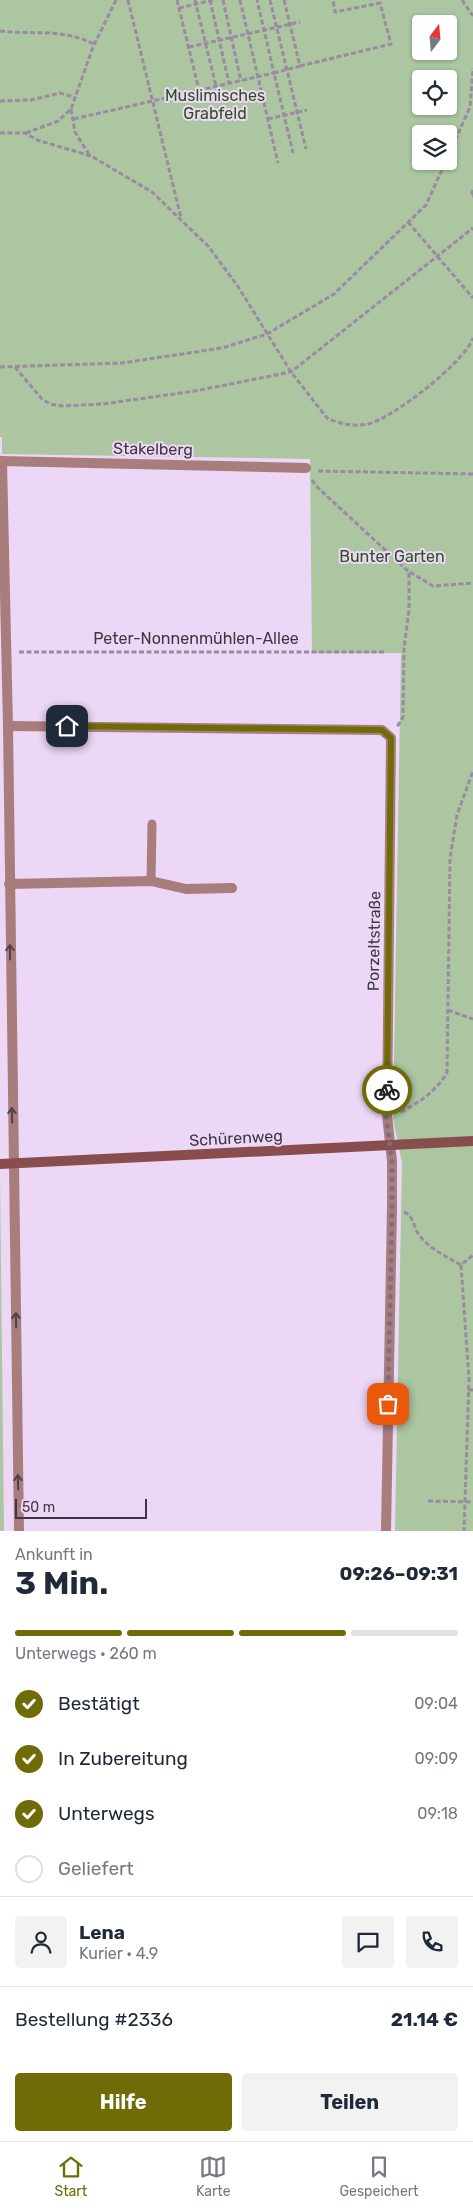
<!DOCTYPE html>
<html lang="de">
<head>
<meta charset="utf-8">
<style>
	body { margin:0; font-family:Rubik,sans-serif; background:#f2f2f3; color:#1f2937; height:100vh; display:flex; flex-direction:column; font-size:19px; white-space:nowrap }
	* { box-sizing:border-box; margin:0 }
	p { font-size:16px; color:#747a83 }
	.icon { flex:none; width:28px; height:28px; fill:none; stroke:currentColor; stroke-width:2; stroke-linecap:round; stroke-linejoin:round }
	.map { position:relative; height:1531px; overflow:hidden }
	.side { display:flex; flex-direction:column; background:#fff; flex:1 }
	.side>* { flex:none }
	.needle { width:32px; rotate:16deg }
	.controls { position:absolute; left:412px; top:15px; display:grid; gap:10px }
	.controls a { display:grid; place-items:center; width:45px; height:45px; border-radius:5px; background:#fff; box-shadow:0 1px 4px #0004; font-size:25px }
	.scale { position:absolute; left:15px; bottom:12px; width:132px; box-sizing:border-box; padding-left:5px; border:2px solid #3e3642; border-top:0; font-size:14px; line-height:18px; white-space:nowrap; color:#3e3642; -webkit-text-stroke:4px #edd7f6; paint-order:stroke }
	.pin { position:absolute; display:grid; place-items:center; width:42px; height:42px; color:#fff; margin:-21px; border-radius:10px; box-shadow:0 2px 8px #0006 }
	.courier { position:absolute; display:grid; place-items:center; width:50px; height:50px; margin:-25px; border:4px solid #6f6b07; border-radius:50%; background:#fff; color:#222; box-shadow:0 1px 6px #0007 }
	.overview em { font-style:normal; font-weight:700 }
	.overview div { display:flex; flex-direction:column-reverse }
	.overview { display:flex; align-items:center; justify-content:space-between; height:85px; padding:0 15px }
	h1 { font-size:32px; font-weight:700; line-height:38px }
	.bar { display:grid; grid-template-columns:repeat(4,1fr); gap:8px 5px; align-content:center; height:60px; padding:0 15px }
	.bar i { height:6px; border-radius:4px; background:#e0e1e3 }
	.bar .on { background:#6f6b07 }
	.bar p { grid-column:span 4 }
	.line { display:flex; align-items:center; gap:12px; padding:0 15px; border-top:1px solid #e0e1e3 }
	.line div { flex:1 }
	.round { display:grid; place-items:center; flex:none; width:52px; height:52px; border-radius:5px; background:#f2f2f3 }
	ol { padding:0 15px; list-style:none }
	li { display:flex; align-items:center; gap:15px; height:55px }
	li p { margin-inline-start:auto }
	li .icon { padding:5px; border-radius:50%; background:#6f6b07; color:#fff; stroke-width:4 }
	li:last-child { color:#747a83 }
	li i { width:28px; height:28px; border:2px solid #e0e1e3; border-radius:50% }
	.cta { display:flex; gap:10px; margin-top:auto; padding:10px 15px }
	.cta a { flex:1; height:58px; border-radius:5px; background:#6f6b07; color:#fff; font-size:20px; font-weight:700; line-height:58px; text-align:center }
	.cta a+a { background:#f2f2f3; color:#1f2937 }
	.tabs { display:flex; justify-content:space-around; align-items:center; height:70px; border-top:1px solid #e0e1e3; background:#fff; font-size:14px; color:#747a83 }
	.tabs a { display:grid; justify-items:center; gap:2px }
	.tabs .on { color:#6f6b07 }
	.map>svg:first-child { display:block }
	.green { fill:#abc6a1; fill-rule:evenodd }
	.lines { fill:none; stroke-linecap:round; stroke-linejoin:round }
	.path { stroke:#9b8ba1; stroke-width:3; stroke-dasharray:5 2.5; stroke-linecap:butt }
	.lane { stroke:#a97d7c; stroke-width:9 }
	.street { stroke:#a97d7c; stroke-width:10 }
	.secondary { stroke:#8a4d4d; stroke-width:10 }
	.oneway { stroke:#4e414b }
	.done { stroke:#7b6e81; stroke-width:5; stroke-dasharray:0 9 }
	.route { stroke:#6f6b07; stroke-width:6 }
	.labels { text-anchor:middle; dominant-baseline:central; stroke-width:4; stroke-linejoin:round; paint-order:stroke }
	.park-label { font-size:16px; fill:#2d511c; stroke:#edd7f6 }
	.street-label { font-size:16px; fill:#3e3642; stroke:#edd7f6 }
</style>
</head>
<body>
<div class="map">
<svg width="473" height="1531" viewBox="0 0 473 1531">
	<rect width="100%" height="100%" fill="#edd7f6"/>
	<g class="green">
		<path d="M 0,0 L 473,0 L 473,1531 L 395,1531 L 402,1163 L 393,1119 L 401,653 L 312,653 L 310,459 L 2,454 L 2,437 L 0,437 ZM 421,24 L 449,24 L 449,51 L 421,51 ZM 421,79 L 449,79 L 449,106 L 421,106 ZM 421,134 L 449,134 L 449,161 L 421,161 Z"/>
		<polygon points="0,1176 4,1531 0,1531"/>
	</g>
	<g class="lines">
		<g class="path">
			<polyline points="128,0 181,218"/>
			<polyline points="177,0 199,90"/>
			<polyline points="195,0 216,86"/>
			<polyline points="210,0 229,83"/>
			<polyline points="223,0 241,81"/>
			<polyline points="240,0 278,163"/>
			<polyline points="270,0 306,149"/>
			<polyline points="284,0 300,66 274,73 293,153"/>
			<polyline points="462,0 473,16"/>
			<polyline points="179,8 213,0"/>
			<path d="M 0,31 C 34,35 62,28 94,44"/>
			<polyline points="189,47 300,22"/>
			<polyline points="300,66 391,44 380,3 335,12 333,0"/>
			<polyline points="0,101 31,100 60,93 74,97"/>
			<polyline points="71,109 75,132 90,156"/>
			<polyline points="74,119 274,73 257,0"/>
			<polyline points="268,119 307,110"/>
			<path d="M 0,133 L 25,133 L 37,140 L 91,156 L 152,192 L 208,246 L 237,285 L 291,372 L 327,418 C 340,424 354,427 368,424 C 393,418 464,363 473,338"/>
			<polyline points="26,133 58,121 71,109 93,47 116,0"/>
			<polyline points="449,154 470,107 473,68"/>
			<polyline points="473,190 471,196 473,196"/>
			<polyline points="408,222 473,298"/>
			<polyline points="0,367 122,363 222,348 267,334 334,294 426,205 446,161"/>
			<polyline points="15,367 42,399 50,404 62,406 103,404 195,391 291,372 473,228"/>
			<polyline points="318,471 473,474"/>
			<polyline points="312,480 316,486 409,572 409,610 404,649 403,717 397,727"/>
			<polyline points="410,572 433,586 473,583"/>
			<polyline points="19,652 386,652"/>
			<polyline points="448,1010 473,1019"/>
			<path d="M 401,1112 C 420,1102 436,1091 447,1073 L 450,858 L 457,815 L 473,771"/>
			<path d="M 404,1212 C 414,1216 413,1227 419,1235 C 430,1249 445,1256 461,1265 L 473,1255"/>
			<polyline points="461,1265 469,1379 464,1531"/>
			<polyline points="468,1390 473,1390"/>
			<polyline points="428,1501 473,1502"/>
		</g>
		<polyline class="lane" points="151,881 152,824"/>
		<g class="street">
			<polyline points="0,461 306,468"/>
			<polyline points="2,461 8,726 19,1531"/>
			<polyline points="8,726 382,730 391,738 387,1115 392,1161 392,1207 386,1531"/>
			<polyline points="9,884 151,881 186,889 232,888"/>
		</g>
		<polyline class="secondary" points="0,1164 473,1141"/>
	</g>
	<defs><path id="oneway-shaft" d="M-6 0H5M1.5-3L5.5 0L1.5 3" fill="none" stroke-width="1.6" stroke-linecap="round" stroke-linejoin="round" transform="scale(1.25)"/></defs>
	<g class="oneway">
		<use href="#oneway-shaft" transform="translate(10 952) rotate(-91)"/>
		<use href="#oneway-shaft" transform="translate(12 1115) rotate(-91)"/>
		<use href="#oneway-shaft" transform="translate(16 1320) rotate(-91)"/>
		<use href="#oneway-shaft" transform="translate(18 1482) rotate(-91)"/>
	</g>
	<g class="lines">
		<polyline class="done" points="387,1090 386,1115 392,1161 392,1206 388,1404"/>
		<polyline class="route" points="67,726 382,730 391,738 387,1090"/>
	</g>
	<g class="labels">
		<g class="park-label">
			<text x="215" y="95">Muslimisches<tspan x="215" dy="18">Grabfeld</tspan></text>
			<text x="392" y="556">Bunter Garten</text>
		</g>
		<g class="street-label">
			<text transform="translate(153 449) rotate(1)">Stakelberg</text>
			<text x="196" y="638">Peter-Nonnenmühlen-Allee</text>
			<text transform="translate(374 941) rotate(-89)">Porzeltstraße</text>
			<text transform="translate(236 1138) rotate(-3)">Schürenweg</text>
		</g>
	</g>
</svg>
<div class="controls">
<a><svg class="needle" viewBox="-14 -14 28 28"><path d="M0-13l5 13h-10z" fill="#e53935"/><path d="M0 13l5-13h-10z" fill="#747a83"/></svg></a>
<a><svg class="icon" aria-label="locate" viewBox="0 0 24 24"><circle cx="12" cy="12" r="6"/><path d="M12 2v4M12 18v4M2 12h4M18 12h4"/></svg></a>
<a><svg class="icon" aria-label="layers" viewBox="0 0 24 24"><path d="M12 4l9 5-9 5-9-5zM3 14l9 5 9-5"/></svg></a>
</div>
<div class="scale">50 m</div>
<div class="pin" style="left:388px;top:1404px;background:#ea580c"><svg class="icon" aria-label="bag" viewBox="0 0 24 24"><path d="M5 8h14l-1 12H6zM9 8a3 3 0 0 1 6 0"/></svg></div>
<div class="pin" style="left:67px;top:726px;background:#1f2937"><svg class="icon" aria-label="home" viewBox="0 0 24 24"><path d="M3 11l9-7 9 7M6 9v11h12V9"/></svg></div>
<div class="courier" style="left:387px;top:1090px"><svg class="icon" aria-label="bike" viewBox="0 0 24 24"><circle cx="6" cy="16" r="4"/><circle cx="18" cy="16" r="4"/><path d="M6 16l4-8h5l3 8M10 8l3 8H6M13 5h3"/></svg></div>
</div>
<section class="side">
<div class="overview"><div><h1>3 Min.</h1><p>Ankunft in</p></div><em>09:26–09:31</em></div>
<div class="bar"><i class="on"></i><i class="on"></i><i class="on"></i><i></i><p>Unterwegs · 260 m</p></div>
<ol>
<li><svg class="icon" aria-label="check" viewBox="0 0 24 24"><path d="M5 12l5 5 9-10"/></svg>Bestätigt<p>09:04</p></li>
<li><svg class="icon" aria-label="check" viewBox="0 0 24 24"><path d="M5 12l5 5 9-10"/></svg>In Zubereitung<p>09:09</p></li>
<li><svg class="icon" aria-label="check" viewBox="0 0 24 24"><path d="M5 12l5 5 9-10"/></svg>Unterwegs<p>09:18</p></li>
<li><i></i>Geliefert</li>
</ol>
<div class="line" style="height:90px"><a class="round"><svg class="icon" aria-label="person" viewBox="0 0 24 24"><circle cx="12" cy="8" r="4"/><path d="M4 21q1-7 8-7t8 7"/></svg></a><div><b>Lena</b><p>Kurier · 4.9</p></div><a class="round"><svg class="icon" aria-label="chat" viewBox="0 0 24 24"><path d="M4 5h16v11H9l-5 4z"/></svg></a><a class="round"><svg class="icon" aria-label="phone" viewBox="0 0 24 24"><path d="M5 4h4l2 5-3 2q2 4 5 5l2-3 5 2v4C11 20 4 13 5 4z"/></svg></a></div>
<div class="line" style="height:65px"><div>Bestellung #2336</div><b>21.14 €</b></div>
<div class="cta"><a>Hilfe</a><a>Teilen</a></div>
</section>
<nav class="tabs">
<a class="on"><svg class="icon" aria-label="home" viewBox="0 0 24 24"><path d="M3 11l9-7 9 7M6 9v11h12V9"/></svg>Start</a>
<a><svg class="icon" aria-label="map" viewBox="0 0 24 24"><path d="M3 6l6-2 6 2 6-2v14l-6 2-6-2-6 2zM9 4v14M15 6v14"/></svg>Karte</a>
<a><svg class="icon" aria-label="saved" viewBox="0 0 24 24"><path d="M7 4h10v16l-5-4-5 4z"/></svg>Gespeichert</a>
</nav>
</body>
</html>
